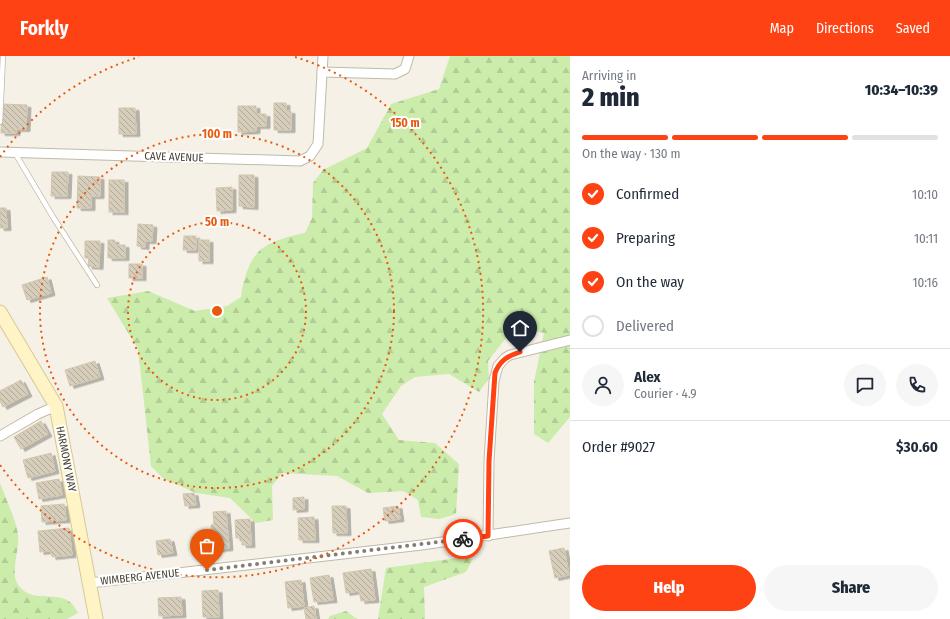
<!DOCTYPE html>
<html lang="en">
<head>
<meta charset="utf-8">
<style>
	body { margin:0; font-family:"Fira Sans Condensed",sans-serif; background:#f6f6f7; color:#1f2937; height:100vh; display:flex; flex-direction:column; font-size:15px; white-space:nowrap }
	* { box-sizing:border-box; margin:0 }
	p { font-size:13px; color:#747a83 }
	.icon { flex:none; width:22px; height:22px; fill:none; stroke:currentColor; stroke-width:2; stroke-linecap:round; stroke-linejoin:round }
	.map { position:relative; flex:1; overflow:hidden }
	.side { display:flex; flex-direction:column; background:#fff; width:380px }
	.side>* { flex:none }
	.pin { position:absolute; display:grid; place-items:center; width:34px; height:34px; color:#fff; margin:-41px -17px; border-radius:50% 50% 50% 0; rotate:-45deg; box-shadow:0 0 4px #0007 }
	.pin .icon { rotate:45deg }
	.courier { position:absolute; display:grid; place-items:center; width:40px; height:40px; margin:-20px; border:3px solid #ff4213; border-radius:50%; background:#fff; color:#222; box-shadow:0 1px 5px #0007 }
	.overview em { font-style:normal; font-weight:800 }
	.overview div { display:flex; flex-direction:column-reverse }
	.overview { display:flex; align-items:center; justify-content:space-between; height:68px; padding:0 12px }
	h1 { font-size:26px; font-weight:800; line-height:30px }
	.bar { display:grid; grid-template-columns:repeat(4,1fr); gap:6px 4px; align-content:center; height:48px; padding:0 12px }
	.bar i { height:5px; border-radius:3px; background:#e0e1e3 }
	.bar .selected { background:#ff4213 }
	.bar p { grid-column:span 4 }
	.line { display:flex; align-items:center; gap:10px; padding:0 12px; border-top:1px solid #e0e1e3 }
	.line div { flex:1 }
	.round { display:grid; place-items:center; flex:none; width:42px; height:42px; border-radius:21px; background:#f6f6f7 }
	ol { padding:0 12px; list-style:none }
	li { display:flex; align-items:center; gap:12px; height:44px }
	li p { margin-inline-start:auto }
	li .icon { padding:4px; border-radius:50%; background:#ff4213; color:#fff; stroke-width:4 }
	li:last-child { color:#747a83 }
	li i { width:22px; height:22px; border:2px solid #e0e1e3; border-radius:50% }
	.action { display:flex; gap:8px; margin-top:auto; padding:8px 12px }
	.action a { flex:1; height:46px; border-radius:24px; background:#ff4213; color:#fff; font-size:16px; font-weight:800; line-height:46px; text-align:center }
	.action a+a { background:#f6f6f7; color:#1f2937 }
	header { display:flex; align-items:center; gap:24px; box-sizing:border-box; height:56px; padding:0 20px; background:#ff4213; color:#fff }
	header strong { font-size:19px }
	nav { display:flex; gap:22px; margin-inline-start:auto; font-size:14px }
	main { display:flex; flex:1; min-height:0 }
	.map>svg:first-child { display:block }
	.forest { fill:url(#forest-firs) }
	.building { fill:url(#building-back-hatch); stroke:#d3c6ae; filter:url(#shadow) }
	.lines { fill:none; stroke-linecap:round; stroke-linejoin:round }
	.lane-casing { stroke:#c1baa8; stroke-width:6 }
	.street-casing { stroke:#c1baa8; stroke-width:11 }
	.secondary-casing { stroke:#d8c993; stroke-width:15 }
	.lane { stroke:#fff; stroke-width:4.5 }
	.street { stroke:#fff; stroke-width:9 }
	.secondary { stroke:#fff4c6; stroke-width:13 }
	.done { stroke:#857f73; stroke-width:4; stroke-dasharray:0 7.2 }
	.route { stroke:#ff4213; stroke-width:5 }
	.ring { fill:none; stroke:#e8590c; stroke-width:2; stroke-dasharray:2 4 }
	.labels { text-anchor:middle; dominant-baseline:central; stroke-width:4; stroke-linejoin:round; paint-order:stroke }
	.street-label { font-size:11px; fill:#484235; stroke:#fff }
	.centre { fill:#e8590c; stroke:#fff; stroke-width:2 }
	.ring-label { font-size:12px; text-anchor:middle; font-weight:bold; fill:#e8590c; stroke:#fff; stroke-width:4; stroke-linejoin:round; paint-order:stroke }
</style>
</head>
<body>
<header>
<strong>Forkly</strong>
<nav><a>Map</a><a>Directions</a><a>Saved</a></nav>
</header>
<main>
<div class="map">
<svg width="570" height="563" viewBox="0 0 570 563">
	<defs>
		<pattern id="forest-firs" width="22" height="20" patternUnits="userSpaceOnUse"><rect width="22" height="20" fill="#ccecac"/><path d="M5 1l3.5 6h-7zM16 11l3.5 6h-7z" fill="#b1cc95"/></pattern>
		<pattern id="building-back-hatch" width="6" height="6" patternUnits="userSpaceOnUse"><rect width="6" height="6" fill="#d7cdbb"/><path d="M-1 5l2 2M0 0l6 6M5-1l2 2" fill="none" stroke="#b0a899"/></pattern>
		<filter id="shadow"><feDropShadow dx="4" dy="2.5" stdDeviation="0" flood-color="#0004"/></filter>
	</defs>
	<rect width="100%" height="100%" fill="#f5f1e7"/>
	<g class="forest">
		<path d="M 450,0 L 570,0 L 570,361 L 548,387 L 534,378 L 534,326 L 544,277 L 526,273 L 509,278 L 488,305 L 489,322 L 479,336 L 449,318 L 415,321 L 401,330 L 382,358 L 399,384 L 435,387 L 459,408 L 456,458 L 439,463 L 421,461 L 418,444 L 403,435 L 368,437 L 337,420 L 282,417 L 272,430 L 273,464 L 256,467 L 230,442 L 196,437 L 164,423 L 151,410 L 138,293 L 107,242 L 148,235 L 195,255 L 227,250 L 241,241 C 243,225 248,207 259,195 C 268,186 292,179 305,177 L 312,162 L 313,127 L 323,114 L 367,92 L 391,48 L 439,33 Z"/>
		<path d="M 0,427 C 5,441 17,466 18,479 C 20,493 9,519 19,530 C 35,551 66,528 78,557 L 67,563 L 0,563 Z"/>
		<polygon points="464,501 473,503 466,516 424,531 425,563 378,563 386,512"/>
		<polygon points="346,555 357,563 328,563 330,560"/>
	</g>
	<g class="building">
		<polygon points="274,47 286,47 286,55 291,55 291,74 274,74"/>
		<polygon points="2,48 27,49 26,73 16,73 16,77 1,77"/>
		<polygon points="238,50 256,50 256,58 266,58 266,70 256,70 256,75 238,76"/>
		<polygon points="119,52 135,52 136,78 119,78"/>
		<polygon points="52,116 68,116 67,140 51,140"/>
		<polygon points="239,119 254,119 254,151 239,150"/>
		<polygon points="78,120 100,121 100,140 91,140 91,152 77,152"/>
		<rect x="109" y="124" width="15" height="32"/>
		<polygon points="232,131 232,154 217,155 216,132"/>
		<polygon points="0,152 6,152 7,172 0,172"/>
		<polygon points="138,168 153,169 152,185 145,185 145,191 137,190"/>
		<polygon points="184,180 196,180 196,194 183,194"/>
		<polygon points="108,184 115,184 115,189 125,189 125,202 108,202"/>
		<rect x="199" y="184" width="10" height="21"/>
		<polygon points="85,185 100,185 99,211 88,210 89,202 85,202"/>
		<rect x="129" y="208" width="13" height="14"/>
		<polygon points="47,221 51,237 27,244 22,229"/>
		<polygon points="95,305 100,321 70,330 65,314"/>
		<polygon points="21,324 28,338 3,351 0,345 0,335"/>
		<polygon points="41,365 48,378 21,393 14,381"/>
		<polygon points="51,397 55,415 28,422 23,404"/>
		<polygon points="59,423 62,439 39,443 36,427"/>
		<polygon points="194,437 196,449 185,450 183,438"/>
		<polygon points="304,441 304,453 293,454 293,442"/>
		<polygon points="64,448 66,464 42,466 41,450"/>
		<polygon points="332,450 346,450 347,477 333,477"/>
		<polygon points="398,450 400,463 385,465 383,452"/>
		<polygon points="226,455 229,492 213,494 211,469 214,468 213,456"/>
		<polygon points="314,461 315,484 299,484 298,462"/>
		<polygon points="250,463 251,489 242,489 242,482 236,482 235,464"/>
		<polygon points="69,472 72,499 52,501 51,495 40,496 38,475"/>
		<polygon points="170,483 173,497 158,499 156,485"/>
		<polygon points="564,492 569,519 555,522 549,495"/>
		<polygon points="371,513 375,544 361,545 359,535 346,537 343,517"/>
		<polygon points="329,519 333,544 314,546 310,522"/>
		<polygon points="301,524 304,550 288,552 285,526"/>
		<polygon points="218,534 219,561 203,561 202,535"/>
		<polygon points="181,541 182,559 159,560 158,542"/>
		<polygon points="314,550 316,563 306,563 304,552"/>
	</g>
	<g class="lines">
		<g class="lane-casing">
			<g id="lane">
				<polyline points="0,66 3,0"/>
				<polyline points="15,97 53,161 97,229"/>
			</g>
		</g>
		<g class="street-casing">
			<g id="street">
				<polyline points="322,16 395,18 405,13 409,0"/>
				<polyline points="0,96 300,105 310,100 318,88 323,0"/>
				<polyline points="0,380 38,358 56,350"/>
				<polyline points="488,480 489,405 494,325 498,310 505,302 510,299 570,284"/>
				<polyline points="90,527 422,489 570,467"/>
			</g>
		</g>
		<g class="secondary-casing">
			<polyline id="secondary" points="0,256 56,350 96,563"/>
		</g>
		<use href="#lane" class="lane"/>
		<use href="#street" class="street"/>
		<use href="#secondary" class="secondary"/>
	</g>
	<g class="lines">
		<polyline class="done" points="207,514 463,483"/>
		<path class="route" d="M 463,483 L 488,480 L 489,405 L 495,317 C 500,304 508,300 520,296"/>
	</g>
	<g class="ring">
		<circle cx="217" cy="255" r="89"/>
		<circle cx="217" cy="255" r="177"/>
		<path d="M0 101A266 266 0 0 1 139 1M295 1A266 266 0 1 1 0 409"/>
	</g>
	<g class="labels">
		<g class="street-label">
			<text transform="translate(174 101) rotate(2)">CAVE AVENUE</text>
			<text transform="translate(66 403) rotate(79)">HARMONY WAY</text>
			<text transform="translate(140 521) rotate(-6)">WIMBERG AVENUE</text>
		</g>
	</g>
	<circle cx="217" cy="255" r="6" class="centre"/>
	<g class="ring-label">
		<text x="405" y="71">150 m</text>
		<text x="217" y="82">100 m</text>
		<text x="217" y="170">50 m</text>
	</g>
</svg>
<div class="pin" style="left:207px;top:514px;background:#ea580c"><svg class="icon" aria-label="bag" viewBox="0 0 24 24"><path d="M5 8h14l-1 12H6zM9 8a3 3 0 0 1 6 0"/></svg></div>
<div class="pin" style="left:520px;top:296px;background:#1f2937"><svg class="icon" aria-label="home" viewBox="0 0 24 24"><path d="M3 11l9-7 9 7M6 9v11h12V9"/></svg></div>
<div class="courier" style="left:463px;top:483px"><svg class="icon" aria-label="bike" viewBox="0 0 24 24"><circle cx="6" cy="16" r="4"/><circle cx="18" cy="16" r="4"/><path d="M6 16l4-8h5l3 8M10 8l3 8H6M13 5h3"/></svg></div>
</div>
<section class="side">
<div class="overview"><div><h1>2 min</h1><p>Arriving in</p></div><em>10:34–10:39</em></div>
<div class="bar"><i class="selected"></i><i class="selected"></i><i class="selected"></i><i></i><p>On the way · 130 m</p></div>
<ol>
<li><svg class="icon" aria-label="check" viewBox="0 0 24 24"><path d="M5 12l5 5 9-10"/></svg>Confirmed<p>10:10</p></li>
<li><svg class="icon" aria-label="check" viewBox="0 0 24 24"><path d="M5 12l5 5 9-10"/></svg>Preparing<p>10:11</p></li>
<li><svg class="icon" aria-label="check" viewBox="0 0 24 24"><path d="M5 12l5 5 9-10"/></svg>On the way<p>10:16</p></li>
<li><i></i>Delivered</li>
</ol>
<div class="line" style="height:72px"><a class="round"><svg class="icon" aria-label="person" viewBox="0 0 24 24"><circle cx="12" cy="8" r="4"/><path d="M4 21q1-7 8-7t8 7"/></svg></a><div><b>Alex</b><p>Courier · 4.9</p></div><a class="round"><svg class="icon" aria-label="chat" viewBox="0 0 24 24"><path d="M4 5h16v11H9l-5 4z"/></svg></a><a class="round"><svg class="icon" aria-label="phone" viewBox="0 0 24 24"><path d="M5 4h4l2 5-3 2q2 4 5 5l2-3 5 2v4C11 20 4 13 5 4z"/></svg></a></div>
<div class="line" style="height:52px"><div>Order #9027</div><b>$30.60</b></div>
<div class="action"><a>Help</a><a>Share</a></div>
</section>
</main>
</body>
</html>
